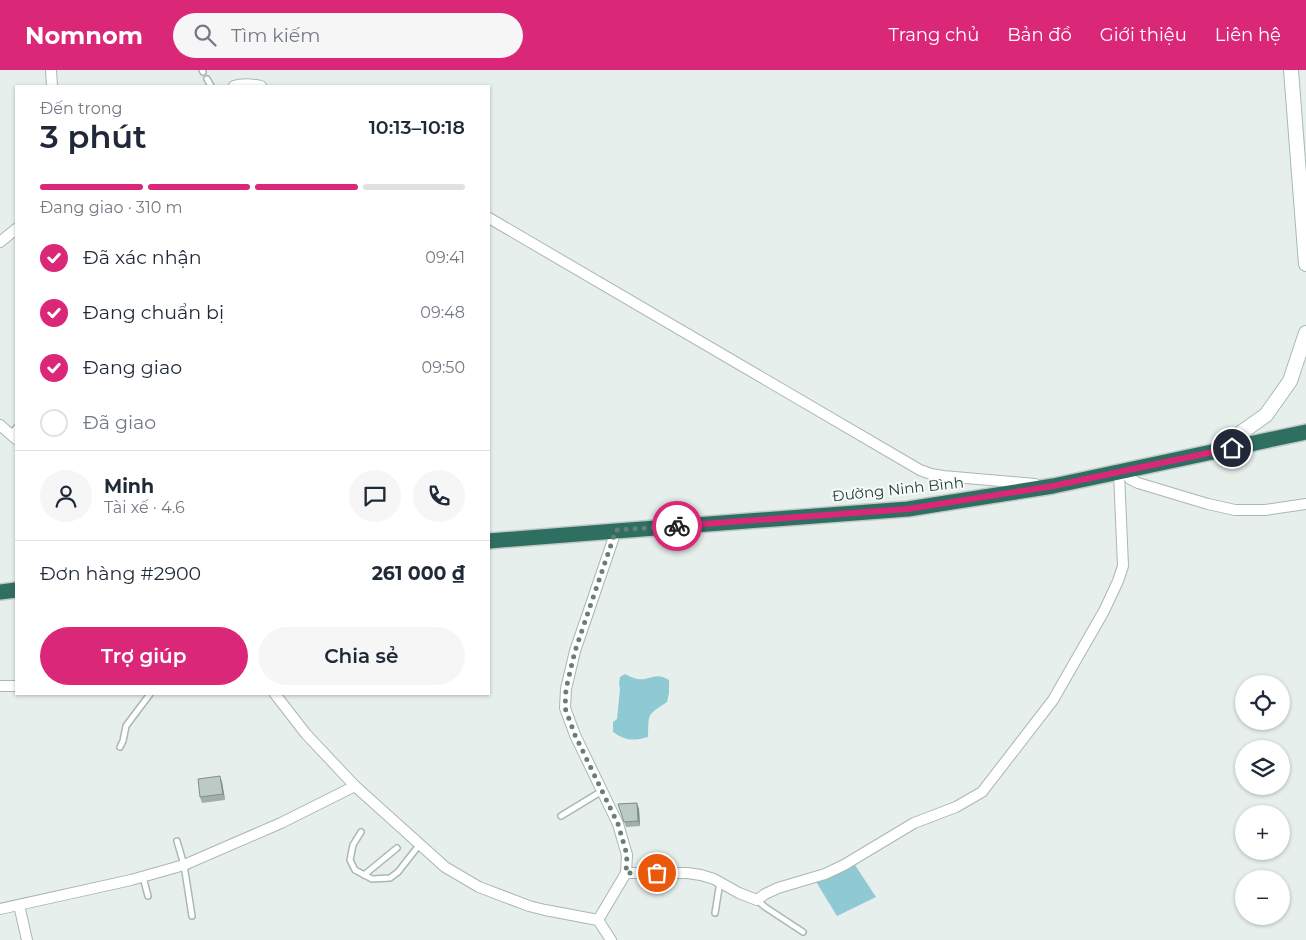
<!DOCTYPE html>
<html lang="vi">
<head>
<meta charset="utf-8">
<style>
	body { margin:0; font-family:Montserrat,sans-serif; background:#f6f6f7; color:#1f2937; height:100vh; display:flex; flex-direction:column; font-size:19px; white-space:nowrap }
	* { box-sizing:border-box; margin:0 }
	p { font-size:16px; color:#747a83 }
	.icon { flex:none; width:28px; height:28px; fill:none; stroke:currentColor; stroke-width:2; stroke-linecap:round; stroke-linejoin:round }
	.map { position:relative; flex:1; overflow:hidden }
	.sheet { position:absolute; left:15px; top:15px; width:475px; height:610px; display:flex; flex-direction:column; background:#fff; border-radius:0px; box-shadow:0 1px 4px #0004 }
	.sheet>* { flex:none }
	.tools { position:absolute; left:1235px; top:605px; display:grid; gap:10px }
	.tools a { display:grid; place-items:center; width:55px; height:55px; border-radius:50%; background:#fff; box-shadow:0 1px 4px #0004; font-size:25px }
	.pin { position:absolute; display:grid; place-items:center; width:42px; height:42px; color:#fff; margin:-21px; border:2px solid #fff; border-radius:50%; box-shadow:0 1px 5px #0007 }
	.courier { position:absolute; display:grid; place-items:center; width:50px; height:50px; margin:-25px; border:4px solid #db2777; border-radius:50%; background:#fff; color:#222; box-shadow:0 1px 6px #0007 }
	.headline em { font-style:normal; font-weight:600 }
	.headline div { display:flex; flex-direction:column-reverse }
	.headline { display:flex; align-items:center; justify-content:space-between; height:85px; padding:0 25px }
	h1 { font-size:32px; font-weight:600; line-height:38px }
	.bar { display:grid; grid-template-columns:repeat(4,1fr); gap:8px 5px; align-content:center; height:60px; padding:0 25px }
	.bar i { height:6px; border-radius:4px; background:#e0e1e3 }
	.bar .selected { background:#db2777 }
	.bar p { grid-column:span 4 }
	.line { display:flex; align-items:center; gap:12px; padding:0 25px; border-top:1px solid #e0e1e3 }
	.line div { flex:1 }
	.round { display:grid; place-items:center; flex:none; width:52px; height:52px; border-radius:26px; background:#f6f6f7 }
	ol { padding:0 25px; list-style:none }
	li { display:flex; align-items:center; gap:15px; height:55px }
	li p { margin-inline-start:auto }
	li .icon { padding:5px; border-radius:50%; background:#db2777; color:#fff; stroke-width:4 }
	li:last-child { color:#747a83 }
	li i { width:28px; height:28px; border:2px solid #e0e1e3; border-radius:50% }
	.primary-button { display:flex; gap:10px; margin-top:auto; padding:10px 25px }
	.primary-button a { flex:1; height:58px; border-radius:30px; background:#db2777; color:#fff; font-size:20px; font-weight:600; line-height:58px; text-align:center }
	.primary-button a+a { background:#f6f6f7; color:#1f2937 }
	header { display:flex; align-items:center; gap:30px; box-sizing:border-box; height:70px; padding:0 25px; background:#db2777; color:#fff }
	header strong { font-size:24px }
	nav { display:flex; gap:28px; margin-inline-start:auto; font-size:18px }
	.search { width:350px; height:45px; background:#f6f6f7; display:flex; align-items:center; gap:12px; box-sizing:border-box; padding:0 18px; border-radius:28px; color:#747a83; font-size:19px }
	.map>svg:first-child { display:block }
	.water { fill:#8ec9d4 }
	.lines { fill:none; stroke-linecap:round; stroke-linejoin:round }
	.lane-casing { stroke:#a8b8b2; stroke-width:8 }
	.street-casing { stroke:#a8b8b2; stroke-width:12 }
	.secondary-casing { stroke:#a4bbb3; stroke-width:16 }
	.highway-casing { stroke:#c2cac8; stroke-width:18 }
	.lane { stroke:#fff; stroke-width:5 }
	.street { stroke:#fff; stroke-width:10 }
	.secondary { stroke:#fff; stroke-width:14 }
	.highway { stroke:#2f6f62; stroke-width:15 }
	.wall { fill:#a1aea9 }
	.shaded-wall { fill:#838d89 }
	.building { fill:#bbcac4; stroke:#838d89 }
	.done { stroke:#687f78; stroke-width:5; stroke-dasharray:0 9 }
	.route { stroke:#db2777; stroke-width:6 }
	.labels { text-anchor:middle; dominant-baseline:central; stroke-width:4; stroke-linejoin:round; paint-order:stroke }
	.street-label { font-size:15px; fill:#24423a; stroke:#f7fbf9 }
</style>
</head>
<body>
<header>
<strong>Nomnom</strong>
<div class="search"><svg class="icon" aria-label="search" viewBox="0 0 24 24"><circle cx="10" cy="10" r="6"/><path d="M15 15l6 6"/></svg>Tìm kiếm</div>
<nav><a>Trang chủ</a><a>Bản đồ</a><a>Giới thiệu</a><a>Liên hệ</a></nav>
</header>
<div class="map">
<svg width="1306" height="870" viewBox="0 0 1306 870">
	<rect width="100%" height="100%" fill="#e6efeb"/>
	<g class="water">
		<path d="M 625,604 C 629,606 633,608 637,609 C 651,611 654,601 669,610 L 669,623 L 667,632 C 646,646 649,643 648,667 C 633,671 626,671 613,662 L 613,652 L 617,649 L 620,619 L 619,613 L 620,607 Z"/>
		<polygon points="853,792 876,827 837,846 815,810"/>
	</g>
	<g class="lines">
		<g class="lane-casing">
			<g id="lane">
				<polyline points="202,0 203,2"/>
				<polyline points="207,9 211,16"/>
				<polyline points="11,364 16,358"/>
				<polyline points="120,677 123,671 126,656 150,624"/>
				<polyline points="561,746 602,721"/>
				<polyline points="361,762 353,775 350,790 355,800 372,809 390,808 398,802 420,774"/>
				<polyline points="177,771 184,795 192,846"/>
				<polyline points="364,805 397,778"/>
				<polyline points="143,807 148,826"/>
				<polyline points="757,830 765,837 803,862"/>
				<polyline points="715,843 720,812"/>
			</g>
		</g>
		<g class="street-casing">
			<g id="street">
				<polyline points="51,0 52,16"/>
				<path d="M 234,16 C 243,13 252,14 261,16"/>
				<polyline points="489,148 920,400 931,404 943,406 1035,414"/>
				<polyline points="0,172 16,159"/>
				<polyline points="0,355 16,369"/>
				<polyline points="1125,401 1130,409 1138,413 1208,434 1235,440 1265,440 1306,434"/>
				<polyline points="0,616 16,616"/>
				<polyline points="275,624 306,664 355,716 445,797 479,817 529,836 545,840 598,850 611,870"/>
				<polyline points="626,803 687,803 701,805 714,809 739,823 757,830 765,824 778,818 825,804 844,795 914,753 956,737 982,722 1053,630 1104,541 1118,511 1123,496 1119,403"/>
				<polyline points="19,835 27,870"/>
				<polyline points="0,839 131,810 184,795 281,753 355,716"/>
				<polyline points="598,850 626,803 627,785 618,754 575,665 565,638 566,619 575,581 616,461"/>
			</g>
		</g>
		<g class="secondary-casing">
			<g id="secondary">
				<polyline points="1291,0 1306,194"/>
				<polyline points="1215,381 1266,345 1290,311 1306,263"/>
			</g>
		</g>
		<g class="highway-casing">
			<g id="highway">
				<polyline points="489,471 616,461 908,439 1053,416 1306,362"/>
				<polyline points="0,522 16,520"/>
			</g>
		</g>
		<use href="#lane" class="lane"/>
		<use href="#street" class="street"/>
		<use href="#secondary" class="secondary"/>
		<use href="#highway" class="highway"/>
	</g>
	<g class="wall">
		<polygon points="222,712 225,730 202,733 200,727"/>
		<polygon points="637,733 639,739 640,756 626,757 618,734"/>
	</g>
	<g class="shaded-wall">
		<polygon points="220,706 222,712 225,730 223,724"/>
		<polygon points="637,733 639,739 640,756 638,751"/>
	</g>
	<g class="building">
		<polygon points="220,706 223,724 200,727 198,709"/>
		<polygon points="637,733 638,751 624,752 618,734"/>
	</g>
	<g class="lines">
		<polyline class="done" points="657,803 626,803 627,785 618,754 575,665 565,638 566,619 575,581 616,460 677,456"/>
		<polyline class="route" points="677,456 908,439 1053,416 1232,378"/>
	</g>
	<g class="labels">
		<g class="street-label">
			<text transform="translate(898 419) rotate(-6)">Đường Ninh Bình</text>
		</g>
	</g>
</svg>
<div class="tools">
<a><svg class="icon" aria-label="locate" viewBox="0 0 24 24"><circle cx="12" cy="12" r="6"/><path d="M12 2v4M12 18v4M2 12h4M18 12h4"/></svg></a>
<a><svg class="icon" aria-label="layers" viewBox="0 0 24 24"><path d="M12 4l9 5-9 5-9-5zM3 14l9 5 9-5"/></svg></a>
<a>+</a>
<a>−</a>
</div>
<div class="pin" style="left:657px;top:803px;background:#ea580c"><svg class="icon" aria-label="bag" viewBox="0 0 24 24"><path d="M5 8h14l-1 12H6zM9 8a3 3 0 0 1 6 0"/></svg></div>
<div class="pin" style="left:1232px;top:378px;background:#1f2937"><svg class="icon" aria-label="home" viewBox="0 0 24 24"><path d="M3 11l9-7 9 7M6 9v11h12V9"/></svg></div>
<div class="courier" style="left:677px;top:456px"><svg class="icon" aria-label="bike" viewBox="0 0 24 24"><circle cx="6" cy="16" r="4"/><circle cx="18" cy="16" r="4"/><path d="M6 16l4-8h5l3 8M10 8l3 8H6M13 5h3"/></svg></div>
<section class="sheet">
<div class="headline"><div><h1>3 phút</h1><p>Đến trong</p></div><em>10:13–10:18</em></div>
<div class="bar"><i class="selected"></i><i class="selected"></i><i class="selected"></i><i></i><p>Đang giao · 310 m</p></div>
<ol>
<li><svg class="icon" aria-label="check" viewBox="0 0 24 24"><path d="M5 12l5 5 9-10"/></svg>Đã xác nhận<p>09:41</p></li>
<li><svg class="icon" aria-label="check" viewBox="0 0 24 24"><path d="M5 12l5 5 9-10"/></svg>Đang chuẩn bị<p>09:48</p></li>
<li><svg class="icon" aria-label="check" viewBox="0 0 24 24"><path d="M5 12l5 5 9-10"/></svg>Đang giao<p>09:50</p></li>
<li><i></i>Đã giao</li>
</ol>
<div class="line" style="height:90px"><a class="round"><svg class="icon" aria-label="person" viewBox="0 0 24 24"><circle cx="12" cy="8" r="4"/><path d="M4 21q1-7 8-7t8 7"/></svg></a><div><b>Minh</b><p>Tài xế · 4.6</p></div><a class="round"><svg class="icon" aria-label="chat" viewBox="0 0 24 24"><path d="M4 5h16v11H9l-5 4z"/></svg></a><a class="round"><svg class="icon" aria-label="phone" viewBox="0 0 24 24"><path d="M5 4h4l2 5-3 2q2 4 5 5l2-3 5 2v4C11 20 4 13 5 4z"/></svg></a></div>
<div class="line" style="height:65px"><div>Đơn hàng #2900</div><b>261 000 ₫</b></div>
<div class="primary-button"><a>Trợ giúp</a><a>Chia sẻ</a></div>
</section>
</div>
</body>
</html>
